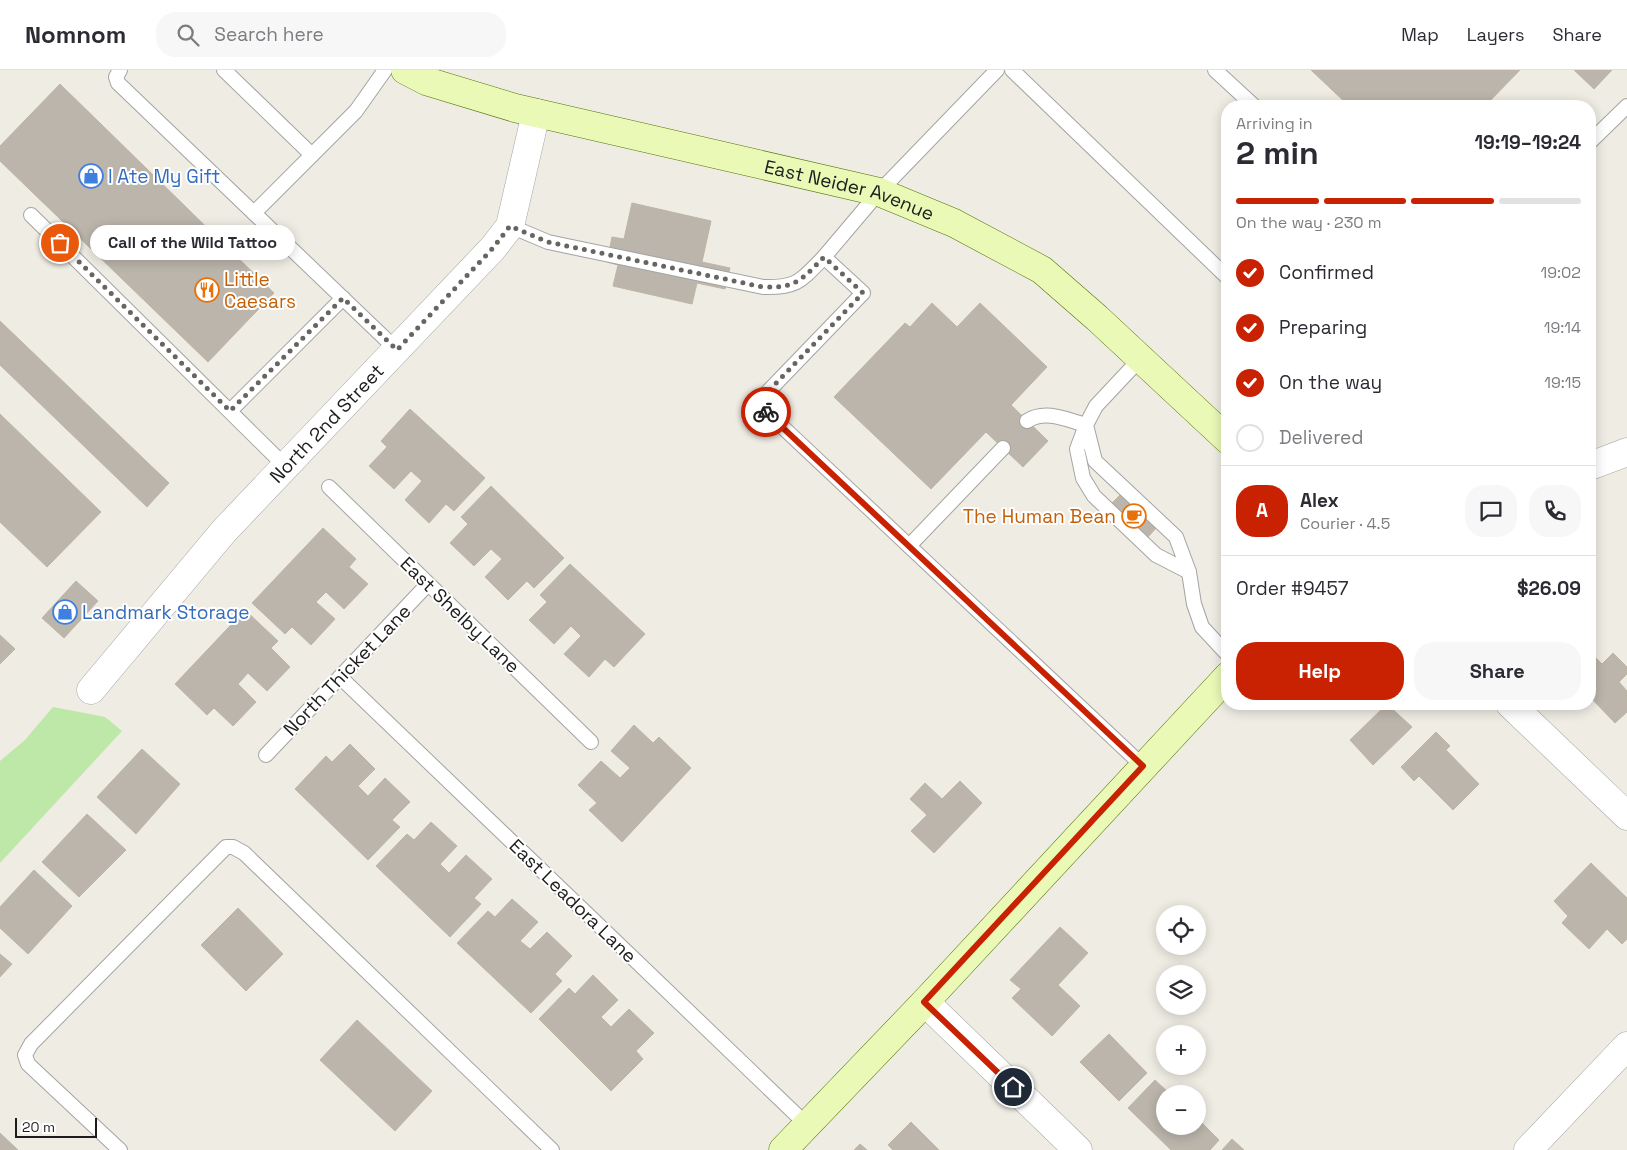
<!DOCTYPE html>
<html lang="en">
<head>
<meta charset="utf-8">
<style>
	body { margin:0; font-family:"Space Grotesk",sans-serif; background:#f7f7f7; color:#2b2b33; height:100vh; display:flex; flex-direction:column; font-size:19px; white-space:nowrap }
	* { box-sizing:border-box; margin:0 }
	p { font-size:16px; color:#7c7c81 }
	.icon { flex:none; width:28px; height:28px; fill:none; stroke:currentColor; stroke-width:2; stroke-linecap:round; stroke-linejoin:round }
	.map { position:relative; flex:1; overflow:hidden }
	.side { position:absolute; left:1221px; top:30px; width:375px; height:610px; display:flex; flex-direction:column; background:#fff; border-radius:20px; box-shadow:0 2px 12px #0003 }
	.side>* { flex:none }
	.controls { position:absolute; left:1156px; top:835px; display:grid; gap:10px }
	.controls a { display:grid; place-items:center; width:50px; height:50px; border-radius:50%; background:#fff; box-shadow:0 2px 12px #0003; font-size:25px }
	.scale { position:absolute; left:15px; bottom:12px; width:82px; box-sizing:border-box; padding-left:5px; border:2px solid #1d1d1d; border-top:0; font-size:14px; line-height:18px; white-space:nowrap; color:#1d1d1d; -webkit-text-stroke:4px #fff; paint-order:stroke }
	.pin { position:absolute; display:grid; place-items:center; width:42px; height:42px; color:#fff; margin:-21px; border:2px solid #fff; border-radius:50%; box-shadow:0 1px 5px #0007 }
	.courier { position:absolute; display:grid; place-items:center; width:50px; height:50px; margin:-25px; border:4px solid #c82202; border-radius:50%; background:#fff; color:#222; box-shadow:0 1px 6px #0007 }
	.bubble { position:absolute; height:35px; border-radius:18px; background:#fff; box-shadow:0 2px 12px #0003; font-size:16px; font-weight:800; line-height:35px; text-align:center }
	.summary em { font-style:normal; font-weight:800 }
	.summary div { display:flex; flex-direction:column-reverse }
	.summary { display:flex; align-items:center; justify-content:space-between; height:85px; padding:0 15px }
	h1 { font-size:32px; font-weight:800; line-height:38px }
	.bar { display:grid; grid-template-columns:repeat(4,1fr); gap:8px 5px; align-content:center; height:60px; padding:0 15px }
	.bar i { height:6px; border-radius:4px; background:#e1e1e2 }
	.bar .active { background:#c82202 }
	.bar p { grid-column:span 4 }
	.line { display:flex; align-items:center; gap:12px; padding:0 15px; border-top:1px solid #e1e1e2 }
	.line div { flex:1 }
	.round { display:grid; place-items:center; flex:none; width:52px; height:52px; border-radius:20px; background:#f7f7f7 }
	ol { padding:0 15px; list-style:none }
	li { display:flex; align-items:center; gap:15px; height:55px }
	li p { margin-inline-start:auto }
	li .icon { padding:5px; border-radius:50%; background:#c82202; color:#fff; stroke-width:4 }
	li:last-child { color:#7c7c81 }
	li i { width:28px; height:28px; border:2px solid #e1e1e2; border-radius:50% }
	.cta { display:flex; gap:10px; margin-top:auto; padding:10px 15px }
	.cta a { flex:1; height:58px; border-radius:20px; background:#c82202; color:#fff; font-size:20px; font-weight:800; line-height:58px; text-align:center }
	.cta a+a { background:#f7f7f7; color:#2b2b33 }
	header { display:flex; align-items:center; gap:30px; box-sizing:border-box; height:70px; padding:0 25px; background:#fff; border-bottom:1px solid #e1e1e2 }
	header strong { font-size:24px }
	nav { display:flex; gap:28px; margin-inline-start:auto; font-size:18px }
	.search { width:350px; height:45px; background:#f7f7f7; display:flex; align-items:center; gap:12px; box-sizing:border-box; padding:0 18px; border-radius:20px; color:#7c7c81; font-size:19px }
	.map>svg:first-child { display:block }
	.grass { fill:#bde8a8 }
	.building { fill:#bbb5ac; stroke:#bfb5a5 }
	.lines { fill:none; stroke-linecap:round; stroke-linejoin:round }
	.service-casing { stroke:#a4a4a4; stroke-width:16 }
	.minor-casing { stroke:#a4a4a4; stroke-width:29 }
	.tertiary-casing { stroke:#a4a4a4; stroke-width:29 }
	.secondary-casing { stroke:#557206; stroke-width:29 }
	.service { stroke:#fff; stroke-width:14 }
	.minor { stroke:#fff; stroke-width:28 }
	.tertiary { stroke:#fff; stroke-width:28 }
	.secondary { stroke:#eaf9b6; stroke-width:28 }
	.done { stroke:#666562; stroke-width:5; stroke-dasharray:0 9 }
	.route { stroke:#c82202; stroke-width:6 }
	.labels { text-anchor:middle; dominant-baseline:central; stroke-width:4; stroke-linejoin:round; paint-order:stroke }
	.shop-label { font-size:19px; fill:#366cbe; stroke:#fff; text-anchor:start }
	.street-label { font-size:19px; fill:#1d1d1d; stroke:#fff }
	.food-label { font-size:19px; fill:#c56008; stroke:#fff; text-anchor:start }
</style>
</head>
<body>
<header>
<strong>Nomnom</strong>
<div class="search"><svg class="icon" aria-label="search" viewBox="0 0 24 24"><circle cx="10" cy="10" r="6"/><path d="M15 15l6 6"/></svg>Search here</div>
<nav><a>Map</a><a>Layers</a><a>Share</a></nav>
</header>
<div class="map">
<svg width="1627" height="1080" viewBox="0 0 1627 1080">
	<rect width="100%" height="100%" fill="#eeece3"/>
	<polygon class="grass" points="53,637 105,647 122,661 0,793 0,691 25,670"/>
	<g class="building">
		<polygon points="1311,0 1520,0 1485,36 1349,36"/>
		<polygon points="1574,0 1612,0 1594,19"/>
		<polygon points="60,14 274,223 208,292 0,91 0,76"/>
		<polygon points="632,133 711,151 702,192 730,198 725,219 697,213 692,234 613,216 618,195 607,192 612,167 624,169"/>
		<polygon points="932,233 957,257 980,233 1047,297 1011,335 1048,371 1023,397 986,362 931,419 834,327 905,253 910,257"/>
		<polygon points="0,251 169,413 147,437 0,295"/>
		<polygon points="410,339 485,408 454,441 446,434 429,453 405,430 422,411 411,401 394,419 369,396 387,377 381,371"/>
		<polygon points="0,344 101,442 47,497 0,452"/>
		<polygon points="491,416 564,488 534,518 527,511 508,530 485,507 502,489 491,479 474,496 450,473 468,454 461,447"/>
		<polygon points="1122,423 1157,457 1147,468 1111,434"/>
		<polygon points="323,458 356,489 349,497 368,514 344,539 326,522 316,532 335,549 311,575 292,557 285,564 252,533"/>
		<polygon points="570,494 645,564 614,597 605,589 589,607 564,584 581,566 571,556 554,574 529,550 547,532 540,525"/>
		<polygon points="76,511 98,531 64,568 42,548"/>
		<polygon points="245,540 278,571 271,578 290,597 267,621 248,603 238,614 256,632 233,656 214,638 207,645 175,614"/>
		<polygon points="0,565 15,579 0,594"/>
		<polygon points="1590,582 1602,594 1613,583 1627,597 1627,604 1619,612 1627,621 1627,642 1615,653 1590,627"/>
		<polygon points="1387,634 1412,657 1373,695 1350,670"/>
		<polygon points="634,655 653,673 659,667 691,698 622,772 589,740 597,733 578,715 601,691 620,708 630,698 611,681"/>
		<polygon points="1436,662 1450,676 1446,680 1479,714 1453,740 1419,706 1414,711 1401,697"/>
		<polygon points="350,674 375,699 358,716 368,726 385,708 410,732 392,750 400,757 368,790 295,719 326,686 332,692"/>
		<polygon points="142,679 180,714 136,764 97,727"/>
		<polygon points="960,711 982,733 934,783 911,761 927,745 910,729 925,713 942,729"/>
		<polygon points="87,744 126,780 79,827 42,792"/>
		<polygon points="431,752 457,776 440,794 449,803 466,785 492,809 474,828 481,834 450,867 376,796 407,764 414,770"/>
		<polygon points="1591,793 1627,828 1627,869 1622,874 1607,859 1589,879 1562,853 1568,846 1554,831"/>
		<polygon points="34,800 72,836 28,884 0,858 0,837"/>
		<polygon points="512,829 538,852 520,871 530,879 547,862 572,886 555,904 562,911 531,943 457,873 488,841 495,847"/>
		<polygon points="238,838 283,884 246,921 201,875"/>
		<polygon points="1060,857 1088,883 1058,915 1080,936 1052,966 1012,928 1021,919 1010,910"/>
		<polygon points="0,884 12,894 0,907"/>
		<polygon points="593,905 618,930 601,947 611,957 629,939 654,963 636,981 643,989 611,1021 539,949 569,918 575,924"/>
		<polygon points="357,950 432,1021 395,1061 320,990"/>
		<polygon points="1109,964 1147,1003 1119,1031 1080,992"/>
		<polygon points="1155,1010 1170,1024 1165,1024 1165,1056 1198,1056 1198,1049 1219,1070 1210,1080 1171,1080 1128,1038"/>
		<polygon points="911,1052 939,1080 893,1080 888,1075"/>
		<polygon points="0,1063 18,1080 0,1080"/>
		<polygon points="1232,1069 1244,1080 1222,1080"/>
		<polygon points="860,1074 867,1080 854,1080"/>
	</g>
	<g class="lines">
		<g class="service-casing">
			<g id="service">
				<polyline points="120,0 116,7 118,13 397,280"/>
				<polyline points="224,0 312,85"/>
				<polyline points="997,0 879,122 824,187 863,223 757,333 1143,696"/>
				<polyline points="1012,0 1228,208"/>
				<polyline points="1215,0 1254,36"/>
				<polyline points="1590,72 1627,36"/>
				<polyline points="254,143 356,41 385,0"/>
				<polyline points="31,145 286,397"/>
				<path d="M 510,156 L 548,172 L 763,217 C 797,218 801,211 824,187"/>
				<polyline points="230,341 343,228"/>
				<path d="M 1027,351 C 1046,339 1067,350 1086,355"/>
				<polyline points="1086,355 1095,391 1176,467 1189,502 1156,485 1094,426 1083,408 1077,379 1086,355 1096,336 1140,289"/>
				<polyline points="329,417 591,672"/>
				<polyline points="909,476 1003,378"/>
				<polyline points="1189,502 1194,534 1202,557 1228,585"/>
				<polyline points="340,607 807,1055"/>
				<polyline points="266,685 428,514"/>
				<polyline points="120,1080 28,994 25,985 31,974 226,777 233,777 244,783 552,1080"/>
			</g>
		</g>
		<g class="minor-casing">
			<g id="minor">
				<path id="s1" d="M 91,620 L 224,461 L 493,178 L 510,156 L 536,43"/>
				<polyline points="925,932 1078,1080"/>
				<polyline points="1528,1080 1627,976"/>
			</g>
		</g>
		<g class="tertiary-casing">
			<g id="tertiary">
				<polyline points="1590,396 1627,382"/>
				<polyline points="1510,634 1627,746"/>
			</g>
		</g>
		<g class="secondary-casing">
			<g id="secondary">
				<path id="s2" d="M 405,0 L 426,11 L 515,38 L 879,122 L 954,153 L 1042,200 L 1097,248 L 1228,370"/>
				<polyline points="783,1080 925,932 1228,606"/>
			</g>
		</g>
		<use href="#service" class="service"/>
		<use href="#minor" class="minor"/>
		<use href="#tertiary" class="tertiary"/>
		<use href="#secondary" class="secondary"/>
	</g>
	<g class="lines">
		<path class="done" d="M 60,173 L 230,341 L 343,228 L 397,280 L 493,178 L 510,156 L 548,172 L 763,217 C 797,218 801,210 824,187 L 863,223 L 757,333 L 766,342"/>
		<polyline class="route" points="766,342 1143,696 924,932 1013,1017"/>
	</g>
	<defs>
		<g id="shop-ring" transform="scale(1.25)"><circle r="9.5" fill="#fff" stroke="#3f7fe0" stroke-width="1.5"/><path d="M-5-2.5h2.3a2.7 3.5 0 0 1 5.4 0H5L5.5 6h-11ZM-1.5-2.5h3a1.5 2.3 0 0 0-3 0Z" fill="#3f7fe0"/></g>
		<g id="restaurant-ring" transform="scale(1.25)"><circle r="9.5" fill="#fff" stroke="#e8710a" stroke-width="1.5"/><path d="M-5-6h1v4h1v-4h1v4h1v-4h1v5L-1.5 .5V6h-2V.5L-5-1ZM5-6V6H3V1.5H1.5Q1.5-4 5-6Z" fill="#e8710a"/></g>
		<g id="cafe-ring" transform="scale(1.25)"><circle r="9.5" fill="#fff" stroke="#e8710a" stroke-width="1.5"/><path d="M-5.5-4.5H6V0H3Q3 3.5 0 3.5H-2.5Q-5.5 3.5-5.5 0ZM3-3.2v2h1.7v-2ZM-6 4.5H4V6H-6Z" fill="#e8710a"/></g>
	</defs>
	<g fill-rule="evenodd">
		<use href="#shop-ring" x="91" y="106"/>
		<use href="#restaurant-ring" x="207" y="220"/>
		<use href="#cafe-ring" x="1134" y="446"/>
		<use href="#shop-ring" x="65" y="542"/>
	</g>
	<g class="labels">
		<g class="shop-label">
			<text x="108" y="106">I Ate My Gift</text>
			<text x="82" y="542">Landmark Storage</text>
		</g>
		<g class="street-label">
			<text stroke="none"><textPath href="#s2" startOffset="461">East Neider Avenue</textPath></text>
			<text stroke="none"><textPath href="#s1" startOffset="356">North 2nd Street</textPath></text>
			<text transform="translate(460 545) rotate(44)">East Shelby Lane</text>
			<text transform="translate(347 600) rotate(-46)">North Thicket Lane</text>
			<text transform="translate(573 831) rotate(44)">East Leadora Lane</text>
		</g>
		<g class="food-label">
			<text x="224" y="209">Little<tspan x="224" dy="22">Caesars</tspan></text>
			<text x="1116" y="446" text-anchor="end">The Human Bean</text>
		</g>
	</g>
</svg>
<div class="controls">
<a><svg class="icon" aria-label="locate" viewBox="0 0 24 24"><circle cx="12" cy="12" r="6"/><path d="M12 2v4M12 18v4M2 12h4M18 12h4"/></svg></a>
<a><svg class="icon" aria-label="layers" viewBox="0 0 24 24"><path d="M12 4l9 5-9 5-9-5zM3 14l9 5 9-5"/></svg></a>
<a>+</a>
<a>−</a>
</div>
<div class="scale">20 m</div>
<div class="pin" style="left:60px;top:173px;background:#ea580c"><svg class="icon" aria-label="bag" viewBox="0 0 24 24"><path d="M5 8h14l-1 12H6zM9 8a3 3 0 0 1 6 0"/></svg></div>
<div class="pin" style="left:1013px;top:1017px;background:#1f2937"><svg class="icon" aria-label="home" viewBox="0 0 24 24"><path d="M3 11l9-7 9 7M6 9v11h12V9"/></svg></div>
<div class="courier" style="left:766px;top:342px"><svg class="icon" aria-label="bike" viewBox="0 0 24 24"><circle cx="6" cy="16" r="4"/><circle cx="18" cy="16" r="4"/><path d="M6 16l4-8h5l3 8M10 8l3 8H6M13 5h3"/></svg></div>
<div class="bubble" style="left:90px;top:155px;width:205px">Call of the Wild Tattoo</div>
<section class="side">
<div class="summary"><div><h1>2 min</h1><p>Arriving in</p></div><em>19:19–19:24</em></div>
<div class="bar"><i class="active"></i><i class="active"></i><i class="active"></i><i></i><p>On the way · 230 m</p></div>
<ol>
<li><svg class="icon" aria-label="check" viewBox="0 0 24 24"><path d="M5 12l5 5 9-10"/></svg>Confirmed<p>19:02</p></li>
<li><svg class="icon" aria-label="check" viewBox="0 0 24 24"><path d="M5 12l5 5 9-10"/></svg>Preparing<p>19:14</p></li>
<li><svg class="icon" aria-label="check" viewBox="0 0 24 24"><path d="M5 12l5 5 9-10"/></svg>On the way<p>19:15</p></li>
<li><i></i>Delivered</li>
</ol>
<div class="line" style="height:90px"><b class="round" style="background:#c82202;color:#fff">A</b><div><b>Alex</b><p>Courier · 4.5</p></div><a class="round"><svg class="icon" aria-label="chat" viewBox="0 0 24 24"><path d="M4 5h16v11H9l-5 4z"/></svg></a><a class="round"><svg class="icon" aria-label="phone" viewBox="0 0 24 24"><path d="M5 4h4l2 5-3 2q2 4 5 5l2-3 5 2v4C11 20 4 13 5 4z"/></svg></a></div>
<div class="line" style="height:65px"><div>Order #9457</div><b>$26.09</b></div>
<div class="cta"><a>Help</a><a>Share</a></div>
</section>
</div>
</body>
</html>
